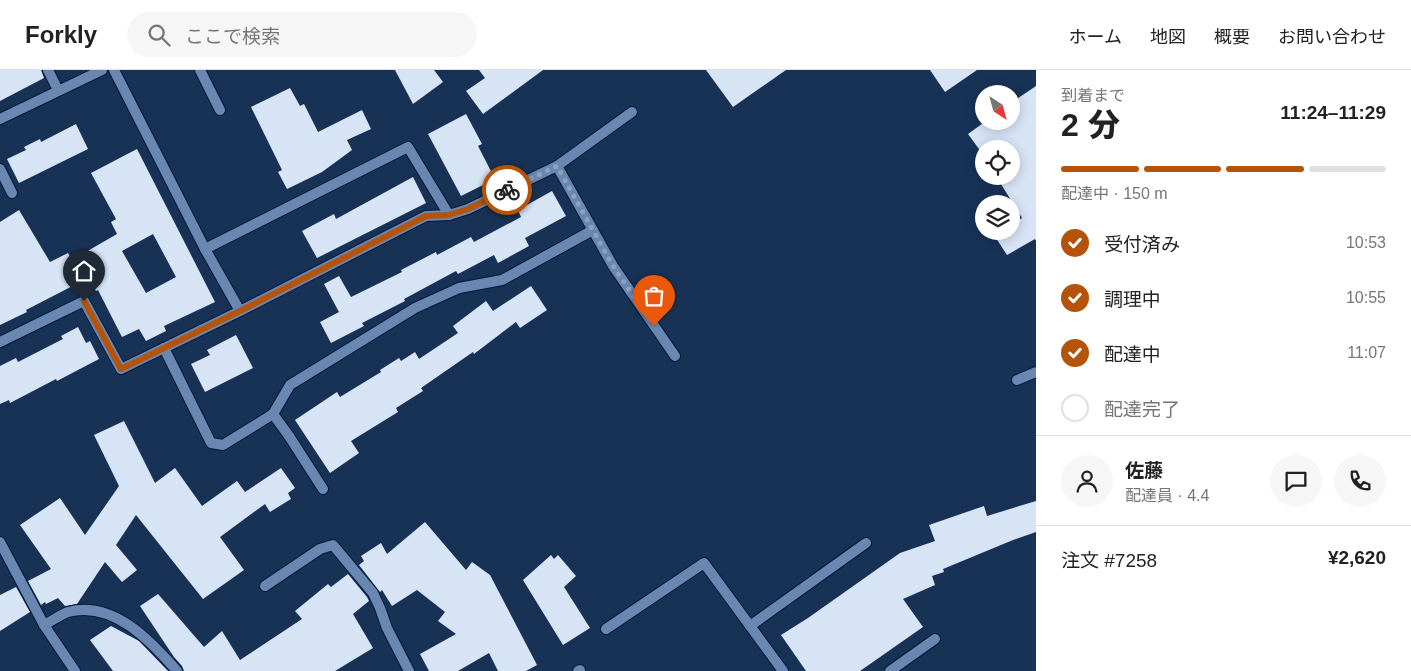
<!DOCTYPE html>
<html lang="ja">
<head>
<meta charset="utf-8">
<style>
	body { margin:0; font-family:Helvetica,"Noto Sans JP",sans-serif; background:#f6f6f6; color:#222; height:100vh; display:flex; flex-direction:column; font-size:19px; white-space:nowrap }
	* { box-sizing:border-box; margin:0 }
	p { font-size:16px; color:#767676 }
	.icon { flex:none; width:28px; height:28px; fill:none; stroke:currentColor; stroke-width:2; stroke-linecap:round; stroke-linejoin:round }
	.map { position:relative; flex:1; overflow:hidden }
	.panel { display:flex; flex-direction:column; background:#fff; width:375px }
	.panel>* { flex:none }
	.needle { width:32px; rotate:144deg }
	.fabs { position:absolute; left:975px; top:15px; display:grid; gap:10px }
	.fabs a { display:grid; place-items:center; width:45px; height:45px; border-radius:50%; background:#fff; box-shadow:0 2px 12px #0003; font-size:25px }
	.pin { position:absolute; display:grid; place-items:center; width:42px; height:42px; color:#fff; margin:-51px -21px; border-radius:50% 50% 50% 0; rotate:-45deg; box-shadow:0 0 5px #0007 }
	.pin .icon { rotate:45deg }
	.courier { position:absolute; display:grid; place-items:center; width:50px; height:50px; margin:-25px; border:4px solid #b45309; border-radius:50%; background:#fff; color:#222; box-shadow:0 1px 6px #0007 }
	.overview em { font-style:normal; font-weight:800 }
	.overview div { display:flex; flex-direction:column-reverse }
	.overview { display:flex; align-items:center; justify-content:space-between; height:85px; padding:0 25px }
	h1 { font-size:32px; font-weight:800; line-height:38px }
	.bar { display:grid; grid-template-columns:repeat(4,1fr); gap:8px 5px; align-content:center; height:60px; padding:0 25px }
	.bar i { height:6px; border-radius:4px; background:#e0e0e0 }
	.bar .on { background:#b45309 }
	.bar p { grid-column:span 4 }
	.line { display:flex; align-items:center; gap:12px; padding:0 25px; border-top:1px solid #e0e0e0 }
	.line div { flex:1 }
	.round { display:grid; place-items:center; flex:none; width:52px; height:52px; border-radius:26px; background:#f6f6f6 }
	ol { padding:0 25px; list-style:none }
	li { display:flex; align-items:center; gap:15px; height:55px }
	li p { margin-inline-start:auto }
	li .icon { padding:5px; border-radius:50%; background:#b45309; color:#fff; stroke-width:4 }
	li:last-child { color:#767676 }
	li i { width:28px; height:28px; border:2px solid #e0e0e0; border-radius:50% }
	header { display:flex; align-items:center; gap:30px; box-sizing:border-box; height:70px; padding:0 25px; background:#fff; border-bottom:1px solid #e0e0e0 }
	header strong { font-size:24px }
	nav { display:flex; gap:28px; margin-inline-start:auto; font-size:18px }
	.search { width:350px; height:45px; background:#f6f6f6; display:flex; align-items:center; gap:12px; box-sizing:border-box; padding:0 18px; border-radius:28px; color:#767676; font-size:19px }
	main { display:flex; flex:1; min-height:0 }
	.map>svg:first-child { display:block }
	.building { fill:#d7e4f6; fill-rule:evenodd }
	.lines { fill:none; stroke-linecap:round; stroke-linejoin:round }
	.street-casing { stroke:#02183a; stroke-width:12 }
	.street { stroke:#6987b0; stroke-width:10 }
	.done { stroke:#8ea2bd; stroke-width:5; stroke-dasharray:0 9 }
	.route { stroke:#b45309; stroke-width:6 }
</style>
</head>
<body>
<header>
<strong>Forkly</strong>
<div class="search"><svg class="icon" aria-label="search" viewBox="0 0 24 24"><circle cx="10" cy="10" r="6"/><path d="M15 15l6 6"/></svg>ここで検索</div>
<nav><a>ホーム</a><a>地図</a><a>概要</a><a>お問い合わせ</a></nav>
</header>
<main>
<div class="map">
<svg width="1036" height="601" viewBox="0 0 1036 601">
	<rect width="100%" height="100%" fill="#183256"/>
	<g class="building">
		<polygon points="0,0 41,0 44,8 0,31"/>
		<polygon points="395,0 434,0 443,12 413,34"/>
		<polygon points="479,0 543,0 483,44 466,21 485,8"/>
		<polygon points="706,0 786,0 733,37"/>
		<polygon points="930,0 977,0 945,22"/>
		<polygon points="1036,16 1036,171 1035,169 1007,185 994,165 999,161 1011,161 1011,154 1022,148 996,106 1011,106 1011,79 984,79 984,86 968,64 986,51 1011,51 1011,33"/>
		<polygon points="290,18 300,36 304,34 318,62 362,40 371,59 347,70 352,80 322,102 287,119 278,102 282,100 251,37"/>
		<polygon points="466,44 482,74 478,76 495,109 461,126 428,64"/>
		<polygon points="76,54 88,79 19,113 7,89 26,80 24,77 40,69 41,72"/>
		<path d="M 137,79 L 215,232 L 164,256 L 166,261 L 146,271 L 139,259 L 122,267 L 98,220 L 96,221 L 88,208 L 26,240 L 27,242 L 0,255 L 0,152 L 19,140 L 50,192 L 68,183 L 72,190 L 117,164 L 111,152 L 116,149 L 91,103 ZM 153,164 L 176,207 L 146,223 L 122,181 Z"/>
		<polygon points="413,107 426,133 317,188 302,161 334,144 336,149"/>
		<polygon points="552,121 566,146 525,168 529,176 498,193 494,185 458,204 456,201 404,229 405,231 362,253 364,256 331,273 320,252 339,242 324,214 339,206 351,227 402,202 401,200 436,182 437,185 471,167 474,172 521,147 518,140"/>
		<polygon points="531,216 547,240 520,258 516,252 474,284 473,282 421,318 423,321 396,338 398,342 351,371 359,383 330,403 295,350 337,322 340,327 381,302 380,300 399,288 401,291 415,282 419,289 458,263 453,256 486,231 493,241"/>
		<polygon points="78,257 86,273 90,271 99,289 57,311 56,309 10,333 9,330 0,334 0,296 16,288 18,292 63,269 61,266"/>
		<polygon points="236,265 253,298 205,322 191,294 210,285 207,280"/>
		<polygon points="124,351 155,413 175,398 202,436 237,411 245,422 281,398 295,418 288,423 291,429 270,442 265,434 220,467 244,500 203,529 136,445 116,475 137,500 122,512 105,492 77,534 65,536 58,528 46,534 45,532 41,535 28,511 51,499 20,455 60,428 85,465 119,416 94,365"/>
		<polygon points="1036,431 1036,462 1013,470 943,499 944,502 932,506 935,515 903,529 923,557 860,601 806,601 781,565 808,548 900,483 935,471 929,455 984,436 987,446"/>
		<polygon points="425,452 466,500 472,492 490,505 537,595 526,601 498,601 489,583 458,601 429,601 420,584 456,564 438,551 445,542 417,520 392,536 382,520 380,522 359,495 364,491 361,486 381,473 387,484"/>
		<polygon points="551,485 554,489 558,485 576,506 564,517 590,558 563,575 523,510"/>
		<polygon points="348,504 367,527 369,531 353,544 373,578 335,601 184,601 182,596 174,587 140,536 158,524 204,577 222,561 240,590 302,549 295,541 328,514 331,517"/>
		<polygon points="16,517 30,542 0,561 0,525"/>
		<polygon points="111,556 139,571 168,601 113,601 90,570"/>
	</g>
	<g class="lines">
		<g class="street-casing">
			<g id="street">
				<polyline points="48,0 58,20"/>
				<polyline points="114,0 205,179 240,241"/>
				<polyline points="200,0 220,40"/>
				<polyline points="0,49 102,0"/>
				<polyline points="557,96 632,42"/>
				<polyline points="0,99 12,123"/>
				<polyline points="205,179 408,77 449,145"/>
				<polyline points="0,272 84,231 121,299 240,241 426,146 449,145 468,139 557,96 613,196 675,286"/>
				<polyline points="164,278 211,373 223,375 273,344"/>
				<polyline points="1017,310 1036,302"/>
				<polyline points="323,419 289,366 273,344 290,315 415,238 459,218 502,210 593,160"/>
				<polyline points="0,472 44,555 75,601"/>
				<polyline points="265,516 320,479 333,475 373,523 380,538 387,558 409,601"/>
				<path d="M 44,555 C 52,551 60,545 68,542 C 113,530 151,571 177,601"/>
				<polyline points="750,556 866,473"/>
				<polyline points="606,559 704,493 783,601"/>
				<polyline points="578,601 580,600"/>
				<polyline points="890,601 935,569"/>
			</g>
		</g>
		<use href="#street" class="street"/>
	</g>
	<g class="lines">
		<polyline class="done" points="507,120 557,96 613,196 654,256"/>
		<polyline class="route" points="84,231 121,299 240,241 426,146 449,145 468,139 507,120"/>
	</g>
</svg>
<div class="fabs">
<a><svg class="needle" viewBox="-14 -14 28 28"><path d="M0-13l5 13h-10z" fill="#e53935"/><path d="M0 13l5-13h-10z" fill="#767676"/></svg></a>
<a><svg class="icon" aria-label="locate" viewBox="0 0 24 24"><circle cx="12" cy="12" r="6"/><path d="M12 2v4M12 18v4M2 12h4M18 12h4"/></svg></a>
<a><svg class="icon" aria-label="layers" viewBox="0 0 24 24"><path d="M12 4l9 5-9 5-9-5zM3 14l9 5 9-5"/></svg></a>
</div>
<div class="pin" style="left:654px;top:256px;background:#ea580c"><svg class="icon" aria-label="bag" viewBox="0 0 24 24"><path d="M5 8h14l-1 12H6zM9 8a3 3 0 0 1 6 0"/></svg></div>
<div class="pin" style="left:84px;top:231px;background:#1f2937"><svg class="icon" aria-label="home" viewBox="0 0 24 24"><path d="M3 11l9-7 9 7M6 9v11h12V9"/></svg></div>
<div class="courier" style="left:507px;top:120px"><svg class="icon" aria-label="bike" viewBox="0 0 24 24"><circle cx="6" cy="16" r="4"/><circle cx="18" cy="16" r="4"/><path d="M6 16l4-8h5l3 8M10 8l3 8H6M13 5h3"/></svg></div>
</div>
<section class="panel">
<div class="overview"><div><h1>2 分</h1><p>到着まで</p></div><em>11:24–11:29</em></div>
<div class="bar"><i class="on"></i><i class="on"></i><i class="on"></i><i></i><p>配達中 · 150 m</p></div>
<ol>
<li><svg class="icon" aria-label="check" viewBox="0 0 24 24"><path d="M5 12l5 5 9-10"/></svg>受付済み<p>10:53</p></li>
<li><svg class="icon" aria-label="check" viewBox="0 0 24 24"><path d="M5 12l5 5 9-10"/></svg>調理中<p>10:55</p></li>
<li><svg class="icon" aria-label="check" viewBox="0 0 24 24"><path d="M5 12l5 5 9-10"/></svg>配達中<p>11:07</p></li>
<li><i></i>配達完了</li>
</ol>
<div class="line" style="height:90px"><a class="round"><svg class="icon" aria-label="person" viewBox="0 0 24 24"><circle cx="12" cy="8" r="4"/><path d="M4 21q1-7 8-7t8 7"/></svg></a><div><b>佐藤</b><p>配達員 · 4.4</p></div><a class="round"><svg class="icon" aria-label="chat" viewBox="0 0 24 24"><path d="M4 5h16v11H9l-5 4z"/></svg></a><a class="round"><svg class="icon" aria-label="phone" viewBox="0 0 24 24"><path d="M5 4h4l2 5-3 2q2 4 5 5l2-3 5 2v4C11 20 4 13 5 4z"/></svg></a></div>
<div class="line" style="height:65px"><div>注文 #7258</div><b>¥2,620</b></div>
</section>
</main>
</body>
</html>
